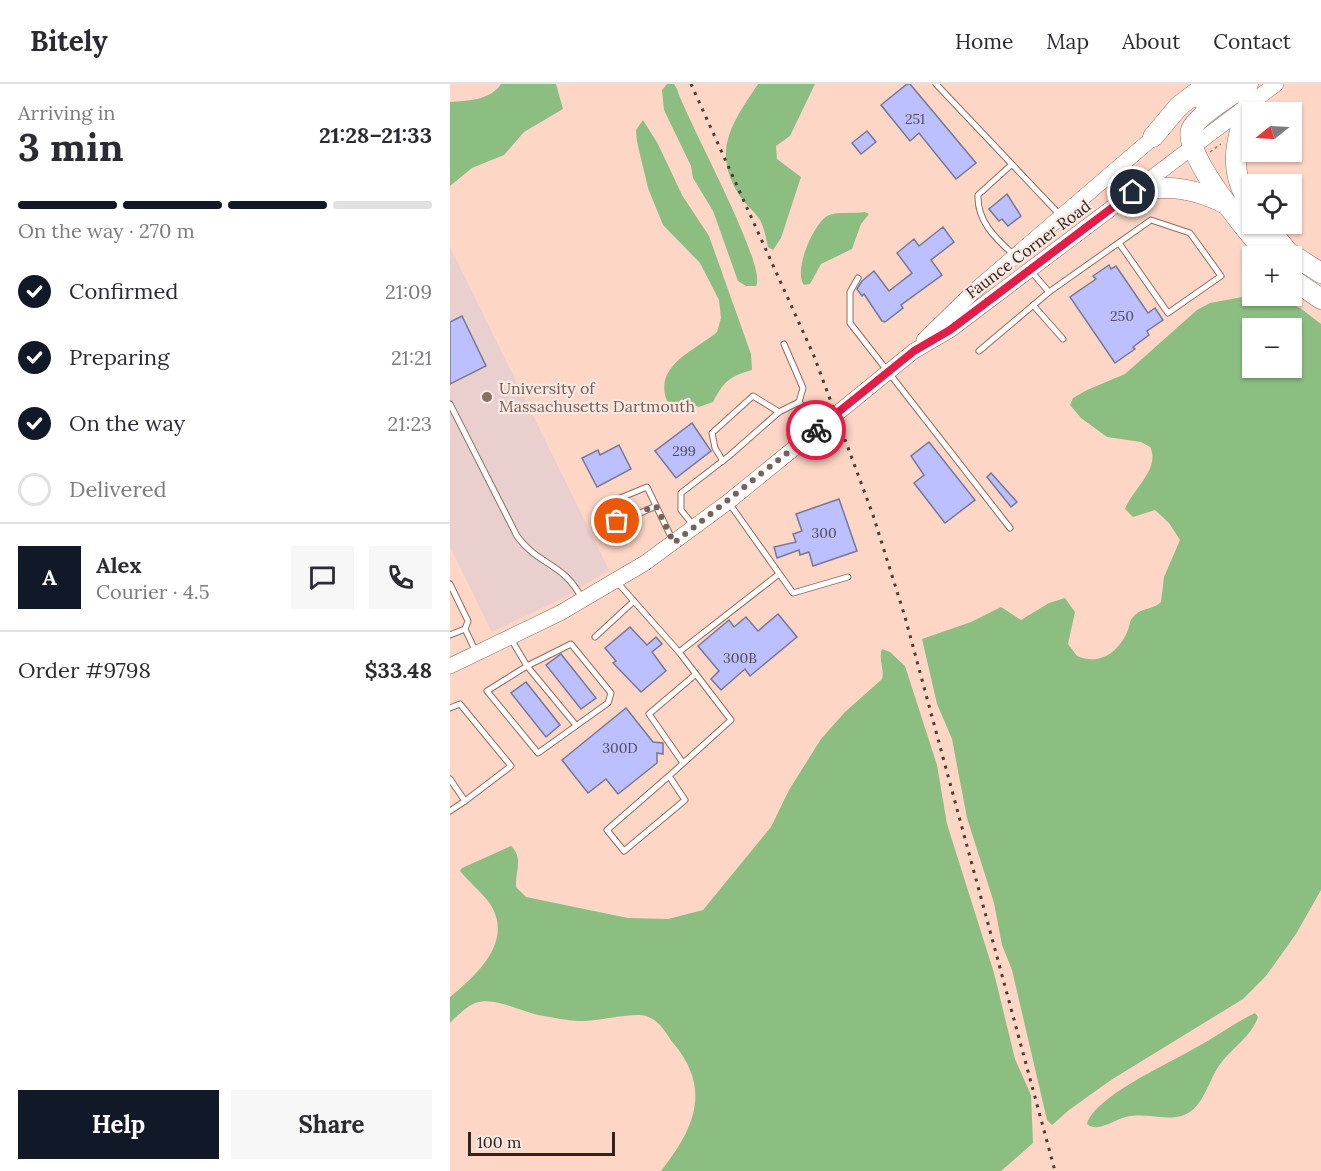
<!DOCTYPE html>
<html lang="en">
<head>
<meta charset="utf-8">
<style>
	body { margin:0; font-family:Lora,serif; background:#f7f7f7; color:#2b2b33; height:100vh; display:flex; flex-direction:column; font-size:22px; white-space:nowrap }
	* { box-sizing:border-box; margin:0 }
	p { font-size:20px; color:#7c7c81 }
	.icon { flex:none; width:33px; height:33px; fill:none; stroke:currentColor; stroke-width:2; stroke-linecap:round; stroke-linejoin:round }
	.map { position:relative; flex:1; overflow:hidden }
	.sheet { display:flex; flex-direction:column; background:#fff; width:450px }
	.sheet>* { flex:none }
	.needle { width:39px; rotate:252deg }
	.fabs { position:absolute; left:792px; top:18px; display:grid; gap:12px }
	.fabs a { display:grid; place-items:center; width:60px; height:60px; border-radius:0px; background:#fff; box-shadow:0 2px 4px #0004; font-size:30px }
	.scale { position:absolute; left:18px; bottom:15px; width:147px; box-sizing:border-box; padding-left:6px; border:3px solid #30221c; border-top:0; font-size:16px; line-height:21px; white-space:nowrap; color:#30221c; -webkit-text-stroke:4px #fae9e3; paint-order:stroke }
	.pin { position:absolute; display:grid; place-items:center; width:51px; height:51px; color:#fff; margin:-26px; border:3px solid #fff; border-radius:50%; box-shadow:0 2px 6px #0007 }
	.courier { position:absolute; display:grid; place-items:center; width:60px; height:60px; margin:-30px; border:4px solid #e11d48; border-radius:50%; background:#fff; color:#222; box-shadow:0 2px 8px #0007 }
	.headline em { font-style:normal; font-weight:800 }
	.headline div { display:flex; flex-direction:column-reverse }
	.headline { display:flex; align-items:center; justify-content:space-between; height:102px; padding:0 18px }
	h1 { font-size:39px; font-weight:800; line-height:45px }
	.bar { display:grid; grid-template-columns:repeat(4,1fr); gap:9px 6px; align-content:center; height:72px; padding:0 18px }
	.bar i { height:8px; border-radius:4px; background:#e1e1e2 }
	.bar .current { background:#111827 }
	.bar p { grid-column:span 4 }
	.line { display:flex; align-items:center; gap:15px; padding:0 18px; border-top:2px solid #e1e1e2 }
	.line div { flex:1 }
	.round { display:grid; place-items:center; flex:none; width:63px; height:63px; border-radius:0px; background:#f7f7f7 }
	ol { padding:0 18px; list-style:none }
	li { display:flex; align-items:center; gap:18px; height:66px }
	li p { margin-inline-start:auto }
	li .icon { padding:6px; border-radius:50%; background:#111827; color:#fff; stroke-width:4 }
	li:last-child { color:#7c7c81 }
	li i { width:33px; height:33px; border:3px solid #e1e1e2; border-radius:50% }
	.button { display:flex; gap:12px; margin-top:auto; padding:12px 18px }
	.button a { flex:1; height:69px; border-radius:0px; background:#111827; color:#fff; font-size:24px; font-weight:800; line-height:69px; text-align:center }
	.button a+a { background:#f7f7f7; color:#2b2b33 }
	header { display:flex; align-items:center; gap:36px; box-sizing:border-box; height:84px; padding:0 30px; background:#fff; border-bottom:2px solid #e1e1e2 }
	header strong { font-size:28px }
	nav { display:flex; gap:33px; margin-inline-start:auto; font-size:21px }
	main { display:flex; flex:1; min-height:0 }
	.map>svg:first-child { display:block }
	.education { fill:#e9cfcd }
	.green { fill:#8cbe82; fill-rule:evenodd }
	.building { fill:#bcc0fe; stroke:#757798; stroke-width:1.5 }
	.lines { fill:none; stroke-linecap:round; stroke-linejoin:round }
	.lane-casing { stroke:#906d5f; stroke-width:7 }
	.secondary-casing { stroke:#906d5f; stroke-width:16 }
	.highway-casing { stroke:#906d5f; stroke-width:21 }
	.path { stroke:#947a6f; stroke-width:1.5; stroke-dasharray:3 3; stroke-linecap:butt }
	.lane { stroke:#fff; stroke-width:5 }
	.secondary { stroke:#fff; stroke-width:15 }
	.highway { stroke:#fff; stroke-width:20 }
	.rail { stroke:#4d3b34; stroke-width:3; stroke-dasharray:3 6; stroke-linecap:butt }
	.done { stroke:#786158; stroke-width:6; stroke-dasharray:0 10.8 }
	.route { stroke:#e11d48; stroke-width:8 }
	.education-dot { fill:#8d6e63; stroke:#fae9e3; stroke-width:2 }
	.labels { text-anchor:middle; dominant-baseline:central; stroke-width:4.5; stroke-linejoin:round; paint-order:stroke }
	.number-label { font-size:14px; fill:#534a54 }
	.street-label { font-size:16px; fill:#30221c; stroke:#fae9e3 }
	.education-label { font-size:16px; fill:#785e54; stroke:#fae9e3; text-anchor:start }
</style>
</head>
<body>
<header>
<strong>Bitely</strong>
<nav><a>Home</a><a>Map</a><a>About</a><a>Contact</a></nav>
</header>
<main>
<section class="sheet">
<div class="headline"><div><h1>3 min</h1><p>Arriving in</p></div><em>21:28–21:33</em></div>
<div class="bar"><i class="current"></i><i class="current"></i><i class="current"></i><i></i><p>On the way · 270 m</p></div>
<ol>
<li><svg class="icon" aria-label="check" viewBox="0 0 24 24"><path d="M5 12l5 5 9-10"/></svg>Confirmed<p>21:09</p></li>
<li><svg class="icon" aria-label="check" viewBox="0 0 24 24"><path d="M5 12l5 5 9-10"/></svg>Preparing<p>21:21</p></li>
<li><svg class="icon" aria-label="check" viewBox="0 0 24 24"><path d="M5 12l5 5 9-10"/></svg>On the way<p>21:23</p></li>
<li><i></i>Delivered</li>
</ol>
<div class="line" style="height:108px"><b class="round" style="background:#111827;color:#fff">A</b><div><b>Alex</b><p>Courier · 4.5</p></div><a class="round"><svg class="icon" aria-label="chat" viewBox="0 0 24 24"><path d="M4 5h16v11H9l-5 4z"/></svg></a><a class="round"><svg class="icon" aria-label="phone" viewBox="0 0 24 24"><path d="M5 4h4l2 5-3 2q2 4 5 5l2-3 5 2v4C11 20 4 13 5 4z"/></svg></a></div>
<div class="line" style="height:78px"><div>Order #9798</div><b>$33.48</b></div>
<div class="button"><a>Help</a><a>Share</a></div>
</section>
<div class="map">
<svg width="871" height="1087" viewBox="0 0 871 1087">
	<rect width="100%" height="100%" fill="#fed6c6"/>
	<polygon class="education" points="0,163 159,486 113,514 42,548 0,463"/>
	<g class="green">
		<path d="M 51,0 L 106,0 L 113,25 L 74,48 L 54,71 L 22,84 L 0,102 L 0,18 C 17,17 41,16 51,0 Z"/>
		<path d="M 217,0 L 224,0 L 227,5 C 237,37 318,182 306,202 L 296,202 L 288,197 L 263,127 L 243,94 L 241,82 L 214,26 L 212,6 Z"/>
		<path d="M 308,0 L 365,0 L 340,52 L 326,62 L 327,75 L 351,93 L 331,154 L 323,166 L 318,163 C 316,154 314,143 310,136 C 304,127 295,120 289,111 C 261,66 283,38 308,0 Z"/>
		<path d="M 193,36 L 208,60 L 232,111 L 259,152 L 301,270 L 302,286 C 280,292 273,298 263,318 L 249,323 C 237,318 228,322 217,317 C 203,281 246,266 267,248 L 271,234 L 269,216 L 250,179 L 213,141 L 198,104 L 187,58 L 186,46 Z"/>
		<path d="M 415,128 L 419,130 L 411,140 L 402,165 L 371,180 L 360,200 L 354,201 C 343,187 363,141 377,132 C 386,127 405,130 415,128 Z"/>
		<path d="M 792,213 L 832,216 L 850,224 L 871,240 L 871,806 L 846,850 L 816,892 L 793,915 L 661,996 L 619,1026 L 602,1041 L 597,1036 L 562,886 L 552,861 L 544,819 L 517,734 L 502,655 L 487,620 L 472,555 L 521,538 L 551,523 L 571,536 L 599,519 L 615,514 L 625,528 L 618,560 L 627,572 C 650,582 669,568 678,546 C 680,540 679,536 686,530 C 693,524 704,525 711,518 L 714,493 L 730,456 L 719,439 L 705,426 L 683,433 L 675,425 C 682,406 711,384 700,363 L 691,358 L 657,353 L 631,334 L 620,321 L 623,314 L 637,306 L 675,290 L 747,226 L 760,219 ZM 842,244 L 842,284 L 802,284 L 802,244 Z"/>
		<path d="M 432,565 L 440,568 L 455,582 L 487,681 L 497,740 L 544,889 L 565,975 L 581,1011 L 583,1059 L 551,1087 L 211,1087 C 244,1045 262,1006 224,960 C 215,949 212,938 196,932 C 182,928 147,938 128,937 C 114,936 101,933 88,931 C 68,927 45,912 25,919 C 16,923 7,932 0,939 L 0,913 C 28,890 66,855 38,817 C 29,806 19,798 10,787 L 12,784 L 61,762 C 74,774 65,787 66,803 L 76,813 L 178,834 L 218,835 L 253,826 L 321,743 L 339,706 L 371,655 L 395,628 L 432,595 C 435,586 428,576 432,565 Z"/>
		<path d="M 805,929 L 808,933 C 801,953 783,963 771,979 C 759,994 754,1024 734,1031 C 716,1038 697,1028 676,1033 C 663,1036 648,1049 637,1040 C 645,1012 720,979 745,964 C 766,953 784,939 805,929 Z"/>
	</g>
	<g class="building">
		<polygon points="457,0 460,0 526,79 506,95 469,49 460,57 431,21"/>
		<polygon points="417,47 426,58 411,70 402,59"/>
		<polygon points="557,110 571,132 558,142 552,135 549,137 539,125"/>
		<polygon points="493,143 504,158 481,176 492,191 451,221 453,224 435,238 432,237 414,210 412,212 407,205 412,197 424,187 439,207 462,189 447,169 464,155 469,162"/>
		<polygon points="659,181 661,185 666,182 698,229 705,224 713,236 697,247 699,251 683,263 685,265 665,279 620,213 646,195 643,192"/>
		<polygon points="12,232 36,282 0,300 0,238"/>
		<polygon points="242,339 261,367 226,394 205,367"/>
		<polygon points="479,358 525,416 495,439 464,399 474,391 461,372"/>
		<polygon points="169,361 181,385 147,403 132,374 148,366 150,371"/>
		<polygon points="541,389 567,418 561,423 537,393"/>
		<polygon points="389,415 407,467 363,482 359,468 350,471 349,466 327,474 324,463 346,458 343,450 352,447 346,430"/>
		<polygon points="328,530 347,553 300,592 295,585 271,606 261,595 269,587 248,562 279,536 284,543 296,533 308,547"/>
		<polygon points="180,543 197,561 206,553 212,560 202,568 216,587 191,608 163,579 166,577 155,564"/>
		<polygon points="111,570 146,614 131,625 96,581"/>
		<polygon points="76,598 110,641 96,653 61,609"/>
		<polygon points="176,624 203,658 213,659 213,670 207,669 207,679 168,710 156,695 138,709 112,676"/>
	</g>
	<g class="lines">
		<g class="lane-casing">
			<g id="lane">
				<polyline points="486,0 610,131"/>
				<path d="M 560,82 L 528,111 C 527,137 545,154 564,171"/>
				<polyline points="580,186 599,208"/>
				<polyline points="408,194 400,208 400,239 560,444"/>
				<polyline points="583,221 613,255"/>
				<polyline points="334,260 353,304 349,318 368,342"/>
				<polyline points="529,267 599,208 701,136 740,149 771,192 718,229 669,159"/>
				<path d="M 0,320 L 67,452 C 87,481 115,479 132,515"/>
				<polyline points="273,377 265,364 262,349 303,312 329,328"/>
				<polyline points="279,419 343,509 398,493"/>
				<polyline points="206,422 170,438 163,435 158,419 197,403 223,457"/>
				<polyline points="244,442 231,426 231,409 279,372 329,328 349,318"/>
				<polyline points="167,498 229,568 329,490"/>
				<polyline points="0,500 18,537 15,545 26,568"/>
				<polyline points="0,551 15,545"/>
				<polyline points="145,553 184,517"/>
				<polyline points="61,555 77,582 121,560 161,609 158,619 88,669 37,607 77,582 125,640"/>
				<polyline points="0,624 10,620 61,682 15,717 0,695"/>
				<polyline points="233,679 199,630 246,590"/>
				<polyline points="219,692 157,746 174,767 235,716 219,692 281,636 229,568"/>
				<polyline points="0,727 15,717"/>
			</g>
		</g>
		<g class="secondary-casing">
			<g id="secondary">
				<polyline points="750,17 773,0"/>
				<polyline points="474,256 522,209 712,46"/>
				<polyline points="0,582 110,529 195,479 278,418 464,267 500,246 826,0"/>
			</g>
		</g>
		<g class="highway-casing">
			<g id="highway">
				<path d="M 798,0 C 785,9 746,32 741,46 C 732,69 801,153 819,172"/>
				<path d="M 799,19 C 785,57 777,88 802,123"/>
				<polyline points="703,53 729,22 758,0"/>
				<path d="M 683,108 C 719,100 745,104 778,121"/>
				<polyline points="815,140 838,168 871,189"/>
				<polyline points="842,195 871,215"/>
			</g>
		</g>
		<polyline class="path" points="760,68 771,60"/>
		<use href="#lane" class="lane"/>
		<use href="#secondary" class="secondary"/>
		<use href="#highway" class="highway"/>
		<polyline class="rail" points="241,0 364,272 423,431 455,533 605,1087"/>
	</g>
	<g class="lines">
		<polyline class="done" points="167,437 206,422 224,459 366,346"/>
		<polyline class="route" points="366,346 464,267 500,246 683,108"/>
	</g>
	<circle class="education-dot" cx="37" cy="313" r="6"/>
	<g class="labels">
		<g class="number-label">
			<text x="465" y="35">251</text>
			<text x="672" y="232">250</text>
			<text x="234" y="367">299</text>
			<text x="374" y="449">300</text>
			<text x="290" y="574">300B</text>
			<text x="170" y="664">300D</text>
		</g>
		<g class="street-label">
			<text transform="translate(578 165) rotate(-37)">Faunce Corner Road</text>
		</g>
		<g class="education-label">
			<text x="49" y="304">University of<tspan x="49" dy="18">Massachusetts Dartmouth</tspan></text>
		</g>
	</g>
</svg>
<div class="fabs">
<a><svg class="needle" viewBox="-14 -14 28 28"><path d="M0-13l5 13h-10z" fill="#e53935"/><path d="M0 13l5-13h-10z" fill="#7c7c81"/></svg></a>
<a><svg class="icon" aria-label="locate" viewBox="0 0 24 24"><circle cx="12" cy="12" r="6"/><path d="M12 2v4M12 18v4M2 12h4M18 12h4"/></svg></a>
<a>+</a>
<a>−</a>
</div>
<div class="scale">100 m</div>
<div class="pin" style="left:167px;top:437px;background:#ea580c"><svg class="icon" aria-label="bag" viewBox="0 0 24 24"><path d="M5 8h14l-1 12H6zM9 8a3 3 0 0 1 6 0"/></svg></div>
<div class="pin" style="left:683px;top:108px;background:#1f2937"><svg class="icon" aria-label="home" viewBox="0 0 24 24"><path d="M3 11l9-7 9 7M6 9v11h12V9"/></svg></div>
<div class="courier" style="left:366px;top:346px"><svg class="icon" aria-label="bike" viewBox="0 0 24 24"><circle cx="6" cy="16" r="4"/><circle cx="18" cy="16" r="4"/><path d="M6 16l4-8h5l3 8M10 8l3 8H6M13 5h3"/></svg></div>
</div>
</main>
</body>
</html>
